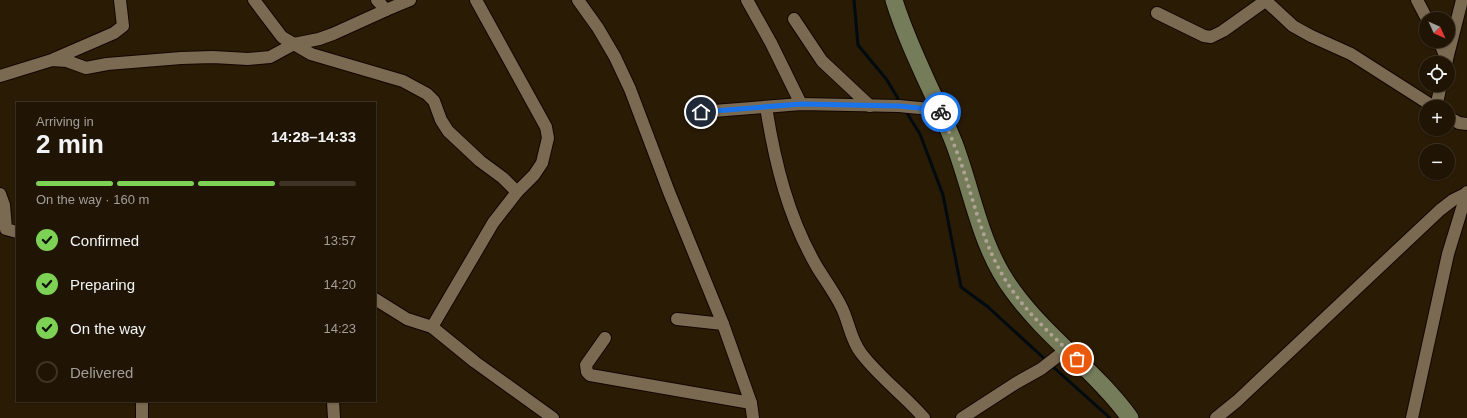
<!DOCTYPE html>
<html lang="en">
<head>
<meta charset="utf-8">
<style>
	body { margin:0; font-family:Helvetica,sans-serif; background:#281d0e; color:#f1f3f6; height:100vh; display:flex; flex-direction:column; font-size:15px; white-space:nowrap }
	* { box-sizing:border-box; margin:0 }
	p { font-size:13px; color:#a29e9a }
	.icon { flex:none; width:22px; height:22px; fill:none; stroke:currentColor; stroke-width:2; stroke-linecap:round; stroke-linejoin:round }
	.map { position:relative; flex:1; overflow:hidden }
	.side { position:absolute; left:16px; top:102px; width:360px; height:300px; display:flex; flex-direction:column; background:#201404; border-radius:0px; box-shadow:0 1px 3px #0004,0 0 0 1px #3d3326 }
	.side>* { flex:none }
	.needle { width:26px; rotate:135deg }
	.controls { position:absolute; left:1419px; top:12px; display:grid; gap:8px }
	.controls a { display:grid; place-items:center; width:36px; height:36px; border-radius:50%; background:#201404; box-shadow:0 1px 3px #0004,0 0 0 1px #3d3326; font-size:20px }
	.pin { position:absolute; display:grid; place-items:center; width:34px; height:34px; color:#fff; margin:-17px; border:2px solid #fff; border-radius:50%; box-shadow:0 1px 4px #0007 }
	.courier { position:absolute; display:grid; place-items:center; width:40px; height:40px; margin:-20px; border:3px solid #1a73e8; border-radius:50%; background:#fff; color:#222; box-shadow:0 1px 5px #0007 }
	.head em { font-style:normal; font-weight:800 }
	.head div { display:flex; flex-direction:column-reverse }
	.head { display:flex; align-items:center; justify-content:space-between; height:68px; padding:0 20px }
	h1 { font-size:26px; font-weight:800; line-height:30px }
	.bar { display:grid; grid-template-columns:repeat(4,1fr); gap:6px 4px; align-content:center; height:48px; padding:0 20px }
	.bar i { height:5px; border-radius:3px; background:#3d3326 }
	.bar .current { background:#7dd154 }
	.bar p { grid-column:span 4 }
	ol { padding:0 20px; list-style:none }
	li { display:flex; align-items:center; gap:12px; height:44px }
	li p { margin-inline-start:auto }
	li .icon { padding:4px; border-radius:50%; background:#7dd154; color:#111; stroke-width:4 }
	li:last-child { color:#a29e9a }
	li i { width:22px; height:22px; border:2px solid #3d3326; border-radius:50% }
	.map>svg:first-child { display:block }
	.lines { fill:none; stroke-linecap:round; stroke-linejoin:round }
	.stream { stroke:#000a11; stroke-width:3 }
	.street-casing { stroke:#120600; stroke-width:14 }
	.secondary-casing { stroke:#120600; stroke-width:19 }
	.street { stroke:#7b6a52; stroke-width:12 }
	.secondary { stroke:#757c5a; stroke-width:17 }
	.done { stroke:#afa493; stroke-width:4; stroke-dasharray:0 7.2 }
	.route { stroke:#1a73e8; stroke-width:5 }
</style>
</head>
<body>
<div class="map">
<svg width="1467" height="418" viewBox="0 0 1467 418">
	<rect width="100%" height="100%" fill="#2a1b05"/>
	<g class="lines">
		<g class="stream">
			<polyline points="854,0 858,45 887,80 900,102"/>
			<polyline points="905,110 920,134 943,195 961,287 988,307 1047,361"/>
			<polyline points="1051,365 1110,418"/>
		</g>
		<g class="street-casing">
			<g id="street">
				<polyline points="254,0 282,37 311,54 403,81 427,94 434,101 441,120 448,131 480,161 503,178 517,192"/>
				<polyline points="578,0 598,28 615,57 630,89 669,192 723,324 751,403 753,418"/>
				<polyline points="747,0 771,43 801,104"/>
				<polyline points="1265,0 1293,26 1311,36 1351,54 1434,107"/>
				<polyline points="1417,0 1427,19"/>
				<polyline points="386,10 410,0"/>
				<polyline points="1157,13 1204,36 1211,37 1223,31 1265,1"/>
				<polyline points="794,19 822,61 870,106"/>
				<polyline points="1439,41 1447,60"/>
				<polyline points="54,59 114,33 123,26 120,0"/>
				<polyline points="1446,63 1462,0"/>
				<polyline points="0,76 52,60 67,61 86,68 107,64 181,58 213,57 248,59 270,57 294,44 319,39 333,34 386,10 377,0"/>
				<path d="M 766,107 C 775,163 788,217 817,267 C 825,280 834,292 841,306 C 849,321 850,339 861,353 C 879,377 904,395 924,418"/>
				<polyline points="1436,107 1441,85"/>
				<polyline points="701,112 801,104 899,106 940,110"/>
				<polyline points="1448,117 1459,123 1467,124"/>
				<polyline points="0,194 4,205 6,229 17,232"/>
				<polyline points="375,299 407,319 432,327 475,362 553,418"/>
				<polyline points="677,319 723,324"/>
				<polyline points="432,327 493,223 517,192 534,175 542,163 548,138 546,127 476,0"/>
				<polyline points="605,338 586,365 587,372 590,375 751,403"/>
				<polyline points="333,401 334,418"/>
				<polyline points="142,418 142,401"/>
				<polyline points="962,418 1016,383 1041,369 1067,349"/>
				<polyline points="1216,418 1237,401 1440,210 1453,200 1467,193"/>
				<polyline points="1412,418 1448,254 1467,192"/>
			</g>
		</g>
		<g class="secondary-casing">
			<path id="secondary" d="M 894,0 C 909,49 935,95 954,143 C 973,193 980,247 1013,291 C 1047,338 1096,371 1130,418"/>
		</g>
		<use href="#street" class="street"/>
		<use href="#secondary" class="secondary"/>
	</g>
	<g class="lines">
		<path class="done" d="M 941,112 C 950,134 959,156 966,178 C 978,218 988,256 1012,290 C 1030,316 1054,337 1077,359"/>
		<polyline class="route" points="701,112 801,104 899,106 940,110 941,112"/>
	</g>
</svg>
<div class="controls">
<a><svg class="needle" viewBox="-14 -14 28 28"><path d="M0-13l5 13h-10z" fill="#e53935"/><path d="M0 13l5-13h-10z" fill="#a29e9a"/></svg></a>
<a><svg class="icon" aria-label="locate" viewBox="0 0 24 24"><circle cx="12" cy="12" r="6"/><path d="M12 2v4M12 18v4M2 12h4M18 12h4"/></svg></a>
<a>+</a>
<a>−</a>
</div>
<div class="pin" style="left:1077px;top:359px;background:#ea580c"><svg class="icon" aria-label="bag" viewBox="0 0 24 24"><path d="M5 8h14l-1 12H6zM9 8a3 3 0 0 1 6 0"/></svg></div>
<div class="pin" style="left:701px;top:112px;background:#1f2937"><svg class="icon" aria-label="home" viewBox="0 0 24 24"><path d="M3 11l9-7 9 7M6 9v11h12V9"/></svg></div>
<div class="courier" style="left:941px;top:112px"><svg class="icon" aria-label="bike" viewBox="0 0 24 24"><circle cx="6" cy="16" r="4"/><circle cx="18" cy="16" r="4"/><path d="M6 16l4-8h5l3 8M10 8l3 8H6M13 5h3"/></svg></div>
<section class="side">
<div class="head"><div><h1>2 min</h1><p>Arriving in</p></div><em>14:28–14:33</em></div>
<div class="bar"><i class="current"></i><i class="current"></i><i class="current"></i><i></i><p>On the way · 160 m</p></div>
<ol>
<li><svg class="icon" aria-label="check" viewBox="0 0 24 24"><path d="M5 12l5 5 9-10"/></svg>Confirmed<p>13:57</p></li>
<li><svg class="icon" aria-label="check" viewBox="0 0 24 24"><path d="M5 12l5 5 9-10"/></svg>Preparing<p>14:20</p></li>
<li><svg class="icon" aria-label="check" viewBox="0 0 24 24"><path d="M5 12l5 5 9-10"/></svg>On the way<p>14:23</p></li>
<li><i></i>Delivered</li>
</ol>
</section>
</div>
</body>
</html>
